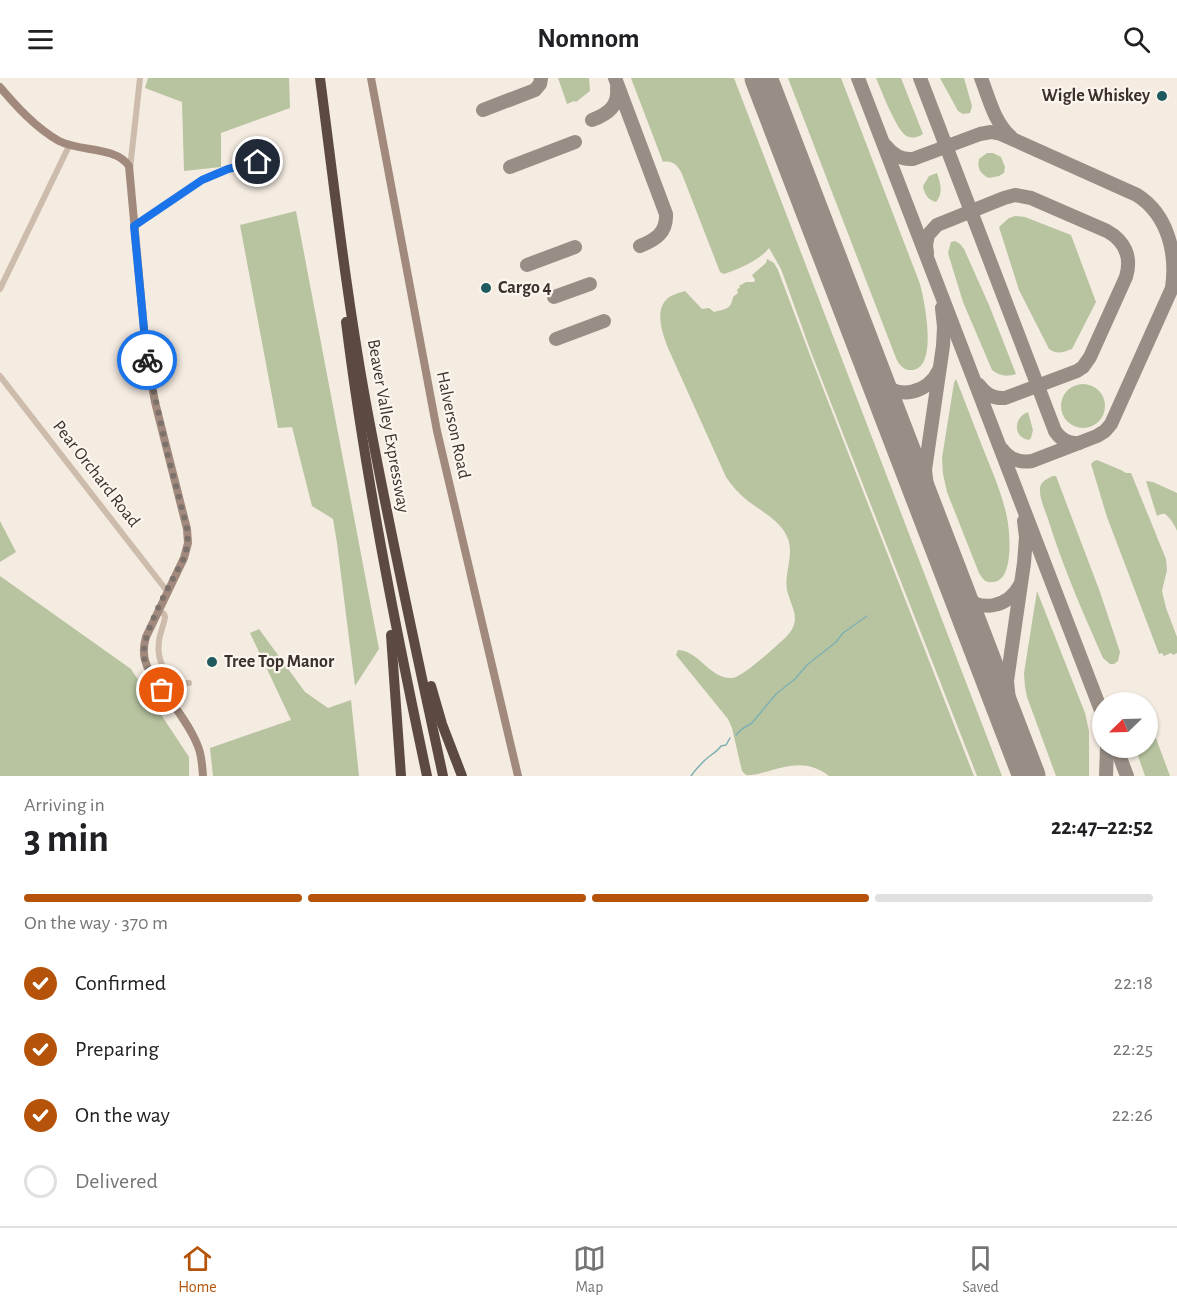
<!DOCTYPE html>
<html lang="en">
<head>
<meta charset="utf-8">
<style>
	body { margin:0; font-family:"Alegreya Sans",sans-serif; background:#f2f2f2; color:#202124; height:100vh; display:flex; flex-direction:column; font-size:22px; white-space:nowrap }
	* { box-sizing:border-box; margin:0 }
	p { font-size:20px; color:#757577 }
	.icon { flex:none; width:33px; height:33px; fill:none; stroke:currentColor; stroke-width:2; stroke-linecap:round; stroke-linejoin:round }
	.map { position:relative; height:698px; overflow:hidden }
	.panel { display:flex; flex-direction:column; background:#fff; flex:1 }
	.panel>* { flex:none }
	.needle { width:39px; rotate:247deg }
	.controls { position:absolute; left:1092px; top:614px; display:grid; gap:12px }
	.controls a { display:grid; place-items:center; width:66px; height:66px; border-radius:50%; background:#fff; box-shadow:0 2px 4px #0004; font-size:30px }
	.pin { position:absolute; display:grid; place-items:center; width:51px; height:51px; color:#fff; margin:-26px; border:3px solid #fff; border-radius:50%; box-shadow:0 2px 6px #0007 }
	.courier { position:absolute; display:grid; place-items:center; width:60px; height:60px; margin:-30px; border:4px solid #1a73e8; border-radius:50%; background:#fff; color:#222; box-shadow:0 2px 8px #0007 }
	.headline em { font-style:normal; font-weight:700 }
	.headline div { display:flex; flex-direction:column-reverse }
	.headline { display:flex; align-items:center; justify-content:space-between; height:102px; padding:0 24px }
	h1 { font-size:39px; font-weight:700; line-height:45px }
	.bar { display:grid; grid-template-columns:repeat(4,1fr); gap:9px 6px; align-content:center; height:72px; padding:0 24px }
	.bar i { height:8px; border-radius:4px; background:#e0e0e0 }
	.bar .on { background:#b45309 }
	.bar p { grid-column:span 4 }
	ol { padding:0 24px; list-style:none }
	li { display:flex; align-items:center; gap:18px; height:66px }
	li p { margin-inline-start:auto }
	li .icon { padding:6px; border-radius:50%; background:#b45309; color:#fff; stroke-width:4 }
	li:last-child { color:#757577 }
	li i { width:33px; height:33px; border:3px solid #e0e0e0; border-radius:50% }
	header { display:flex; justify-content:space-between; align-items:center; height:78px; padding:0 24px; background:#fff; font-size:27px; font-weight:700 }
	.tab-bar { display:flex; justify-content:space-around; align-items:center; height:84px; border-top:2px solid #e0e0e0; background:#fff; font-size:16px; color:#757577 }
	.tab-bar a { display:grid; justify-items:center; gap:3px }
	.tab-bar .on { color:#b45309 }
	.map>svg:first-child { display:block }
	.green { fill:#b8c4a0 }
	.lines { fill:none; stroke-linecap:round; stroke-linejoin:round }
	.stream { stroke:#7fb0b2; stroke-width:1.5 }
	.taxiway { stroke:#988e86; stroke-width:14 }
	.runway { stroke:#988e86; stroke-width:33 }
	.street { stroke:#cdbbac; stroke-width:6 }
	.secondary { stroke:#a18a7d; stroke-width:8 }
	.highway { stroke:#5c4a42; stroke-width:10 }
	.done { stroke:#7c716b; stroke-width:6; stroke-dasharray:0 10.8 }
	.route { stroke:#1a73e8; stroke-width:8 }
	.poi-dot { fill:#1f5a5e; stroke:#fbf5ee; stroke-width:2 }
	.labels { text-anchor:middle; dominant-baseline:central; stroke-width:4.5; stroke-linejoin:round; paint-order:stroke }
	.poi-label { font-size:18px; font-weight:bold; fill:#3b302b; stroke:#fbf5ee; text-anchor:start }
	.street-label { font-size:18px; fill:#3b302b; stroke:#fbf5ee }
</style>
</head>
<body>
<header><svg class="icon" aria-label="menu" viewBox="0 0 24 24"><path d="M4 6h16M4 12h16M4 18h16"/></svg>Nomnom<svg class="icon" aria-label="search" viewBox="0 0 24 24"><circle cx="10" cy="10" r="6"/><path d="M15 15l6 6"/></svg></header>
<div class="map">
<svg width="1177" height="698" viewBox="0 0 1177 698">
	<rect width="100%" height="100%" fill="#f4ebe1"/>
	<g class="green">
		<polygon points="148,0 289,0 290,30 221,55 221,89 184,93 182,24 145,10"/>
		<polygon points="558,0 589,0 590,13 576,24 574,23 567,26"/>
		<path d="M 631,0 L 734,0 L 1002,698 L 977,698 L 811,274 L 781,191 L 769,170 C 760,182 739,191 724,196 L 720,194 L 682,96 C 678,88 673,82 663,84 Z"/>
		<path d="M 788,0 L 841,0 L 920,206 C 924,221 940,295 909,292 C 902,291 898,285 896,280 Z"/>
		<path d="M 876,0 L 901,0 L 923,56 C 917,60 911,61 905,57 C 896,50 881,12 876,0 Z"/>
		<polygon points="940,0 964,0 972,28 970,35 963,36 958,33"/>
		<path d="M 987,75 L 993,75 L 1001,79 L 1005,89 L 1004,95 L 999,98 L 989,100 C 980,96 977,90 979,81 Z"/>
		<path d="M 937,95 C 940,104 944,115 936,124 C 928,122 924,116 923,108 L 929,98 Z"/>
		<polygon points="296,133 379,571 355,608 337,465 333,441 312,428 292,349 278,350 240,147"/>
		<path d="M 1015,138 L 1025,139 L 1071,157 L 1096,224 L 1072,271 C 1063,274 1057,277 1049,271 L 1019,212 L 999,149 L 1009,140 Z"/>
		<path d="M 955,163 L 960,166 L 964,171 L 989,227 L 1016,296 C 1006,299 1000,298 992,292 L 963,224 L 948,175 L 951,164 Z"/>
		<path d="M 767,181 L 774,185 L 778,192 L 810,277 L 974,698 L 829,698 C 810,683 791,686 769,693 C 761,695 754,698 746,697 L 742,693 L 732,650 L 728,641 L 676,577 L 678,572 C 689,572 698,581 706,588 C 713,594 722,601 732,600 C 743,599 775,569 785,560 C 803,542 792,532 787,512 C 784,496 794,478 788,461 C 782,443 762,434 748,423 C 739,416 732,408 726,399 L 668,270 C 663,257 654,233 667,221 C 671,217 679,215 685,213 L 702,231 L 709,230 L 714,234 C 725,231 731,232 733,219 L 738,215 L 737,211 L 740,210 L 739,208 L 746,204 L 754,204 L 755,202 L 752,197 L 766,185 Z"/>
		<path d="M 956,301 C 967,328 977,356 988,383 C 995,400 1002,417 1006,435 C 1010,450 1015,503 993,504 C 985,505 983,501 979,495 L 947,414 L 943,396 L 942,380 L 954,305 Z"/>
		<circle cx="1083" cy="328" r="22"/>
		<path d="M 1028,334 L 1033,352 L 1031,360 L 1029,362 C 1012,359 1014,339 1028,334 Z"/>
		<polygon points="1097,382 1121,392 1126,395 1131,395 1166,481 1167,492 1162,513 1166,530 1177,559 1177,575 1173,577 1171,575 1164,578 1162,575 1159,576 1107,439 1091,386 1094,383"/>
		<path d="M 1053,398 L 1056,398 L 1100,514 L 1120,574 L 1118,583 L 1114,586 L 1110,586 L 1103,580 C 1083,535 1063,489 1048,441 C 1045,432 1039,420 1040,410 C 1041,403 1047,401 1053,398 Z"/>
		<path d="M 1146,403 L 1153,404 L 1177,415 L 1177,453 C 1176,449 1169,438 1165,436 C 1163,435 1159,437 1157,438 Z"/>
		<polygon points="0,443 16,474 0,484"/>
		<polygon points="0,498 131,591 189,679 189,698 0,698"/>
		<polygon points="1037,513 1085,635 1089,653 1089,698 1056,698 1027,619 1025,609 1024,595"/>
		<polygon points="259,551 305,614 328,630 351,622 359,698 213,698 210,670 291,642 250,555"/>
		<polygon points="1148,639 1170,698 1145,698 1135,669 1148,669"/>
	</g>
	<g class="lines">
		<g class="stream">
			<polyline points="736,657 742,651 752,645 776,616 795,601 807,587 836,564 843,555 867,538"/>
			<path d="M 691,698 C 695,692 700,687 705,682 C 710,677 716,675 721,668 L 726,667 L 730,660"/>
		</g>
		<g class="taxiway">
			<path d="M 615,0 L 666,136 C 667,155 655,162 640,168"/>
			<polyline points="858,0 1102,635"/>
			<path d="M 920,0 L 1055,353 C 1061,362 1069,366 1079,365"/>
			<path d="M 981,0 C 989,20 994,44 1011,59"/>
			<polyline points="483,32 535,12 540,6 541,0"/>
			<path d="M 592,42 C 608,36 619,28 617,10"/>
			<path d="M 886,68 C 893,77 901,82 913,81 L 980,56 L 991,54 L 1001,56 L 1137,117 C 1168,137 1177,175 1172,210 L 1111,346 L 1105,353 L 1097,358 L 1032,383 C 1020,385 1010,382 1002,371"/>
			<polyline points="510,89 575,64"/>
			<path d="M 927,175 L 926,167 L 928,157 L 937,147 L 1004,120 L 1015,117 L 1031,120 L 1107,153 C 1125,163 1132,179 1126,199 L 1090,279 L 1083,289 L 1077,293 L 1005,320 C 993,321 986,316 979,307"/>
			<polyline points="527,187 575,169"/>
			<polyline points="554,219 590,206"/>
			<polyline points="556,261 604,243"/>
			<path d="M 867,278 C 871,286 874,296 881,303 C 898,323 928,315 939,292"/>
			<polyline points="941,470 929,426 925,392 943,268 944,249 942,230"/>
			<path d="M 950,491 C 954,500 957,509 964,517 C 981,536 1009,528 1020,507"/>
			<polyline points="1116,669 1127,698"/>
			<polyline points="1021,677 1011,643 1007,603 1024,485 1026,459 1024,443"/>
			<polyline points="1022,680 1030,698"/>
			<polyline points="1106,698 1107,669"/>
		</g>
		<polyline class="runway" points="761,0 1029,698"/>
		<g class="street">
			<polyline points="130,91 140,0"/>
			<polyline points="134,148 202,102 228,91 258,84"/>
			<polyline points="0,211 69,68"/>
			<polyline points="0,298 167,513"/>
			<path d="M 158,532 L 164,536 L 165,539 C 164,547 160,554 159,563 C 156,582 167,607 189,605"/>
		</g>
		<g class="secondary">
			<polyline points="371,0 437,353 518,698"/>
			<path d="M 0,9 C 17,29 36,50 59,63 C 80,74 115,68 129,88 L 146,274 L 155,324 L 187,451 L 188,465 L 184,480 L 146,559 C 144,566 143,574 145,582 C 147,591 153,599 159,607 C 172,626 188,644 197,666 C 202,676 202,687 203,698"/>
		</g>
		<g class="highway">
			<path d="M 320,0 C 334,107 346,214 365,320 C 388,446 416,572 443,698"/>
			<path d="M 346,244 C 365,397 395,547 427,698"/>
			<polyline points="391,557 401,698"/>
			<polyline points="431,608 442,646 462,698"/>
		</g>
	</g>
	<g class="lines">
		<path class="done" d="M 147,282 L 168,378 L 186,446 C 189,458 188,468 184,480 C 173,501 140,558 144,579 C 146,591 155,602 162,612"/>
		<polyline class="route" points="147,282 134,148 202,102 228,91 258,84"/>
	</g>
	<g class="poi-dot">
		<circle cx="1162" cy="18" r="6"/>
		<circle cx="486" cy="210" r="6"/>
		<circle cx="212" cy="584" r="6"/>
	</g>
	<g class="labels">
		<g class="poi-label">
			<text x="1150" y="18" text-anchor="end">Wigle Whiskey</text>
			<text x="498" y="210">Cargo 4</text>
			<text x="224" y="584">Tree Top Manor</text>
		</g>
		<g class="street-label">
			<text transform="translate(453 347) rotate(78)">Halverson Road</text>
			<text transform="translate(388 348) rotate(80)">Beaver Valley Expressway</text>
			<text transform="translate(96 396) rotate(52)">Pear Orchard Road</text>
		</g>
	</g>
</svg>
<div class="controls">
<a><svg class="needle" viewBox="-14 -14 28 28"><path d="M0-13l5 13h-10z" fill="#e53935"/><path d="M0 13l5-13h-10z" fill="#757577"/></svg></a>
</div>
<div class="pin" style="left:162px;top:612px;background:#ea580c"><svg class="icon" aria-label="bag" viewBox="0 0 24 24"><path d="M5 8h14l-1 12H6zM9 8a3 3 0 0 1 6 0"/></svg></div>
<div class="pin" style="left:258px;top:84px;background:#1f2937"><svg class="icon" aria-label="home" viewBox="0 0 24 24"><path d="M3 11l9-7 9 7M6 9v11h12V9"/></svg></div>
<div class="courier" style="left:147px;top:282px"><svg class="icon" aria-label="bike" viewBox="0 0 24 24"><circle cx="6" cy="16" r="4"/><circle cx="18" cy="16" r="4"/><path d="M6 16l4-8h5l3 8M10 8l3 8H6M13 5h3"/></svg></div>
</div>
<section class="panel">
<div class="headline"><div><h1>3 min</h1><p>Arriving in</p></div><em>22:47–22:52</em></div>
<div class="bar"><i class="on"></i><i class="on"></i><i class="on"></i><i></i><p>On the way · 370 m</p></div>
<ol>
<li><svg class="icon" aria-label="check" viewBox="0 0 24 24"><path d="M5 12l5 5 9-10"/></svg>Confirmed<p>22:18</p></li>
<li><svg class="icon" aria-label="check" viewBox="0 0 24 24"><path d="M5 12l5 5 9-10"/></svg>Preparing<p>22:25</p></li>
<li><svg class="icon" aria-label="check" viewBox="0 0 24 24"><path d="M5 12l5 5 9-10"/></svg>On the way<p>22:26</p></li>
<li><i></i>Delivered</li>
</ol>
</section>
<nav class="tab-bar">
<a class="on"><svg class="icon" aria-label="home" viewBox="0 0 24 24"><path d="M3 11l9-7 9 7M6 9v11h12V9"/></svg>Home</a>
<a><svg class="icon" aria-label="map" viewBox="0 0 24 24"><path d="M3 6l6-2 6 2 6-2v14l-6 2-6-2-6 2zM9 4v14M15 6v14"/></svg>Map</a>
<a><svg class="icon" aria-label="saved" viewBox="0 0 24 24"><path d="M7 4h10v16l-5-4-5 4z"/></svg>Saved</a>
</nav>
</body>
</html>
